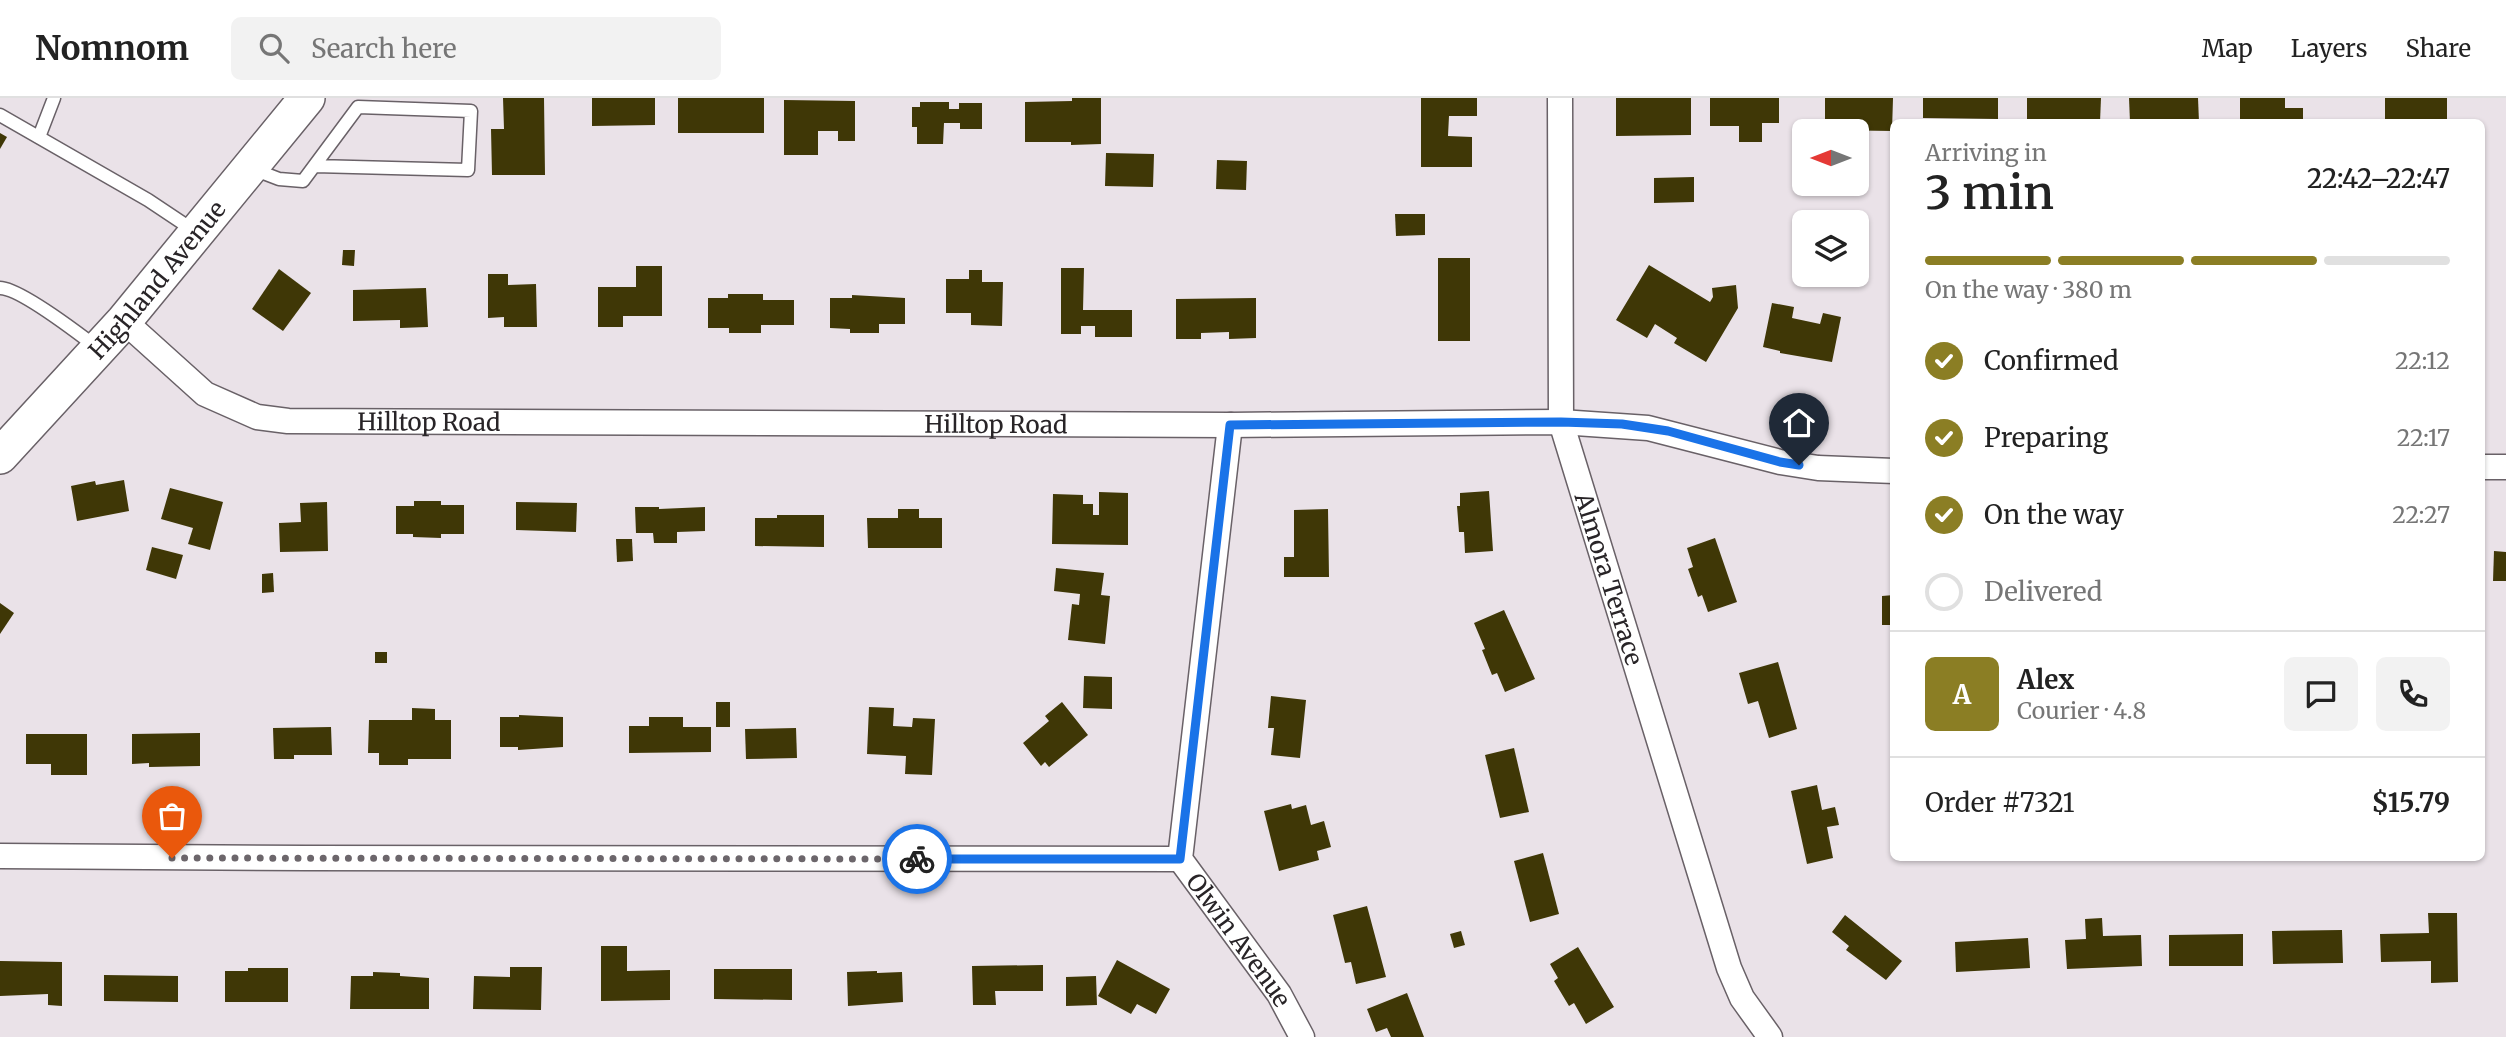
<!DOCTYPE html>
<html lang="en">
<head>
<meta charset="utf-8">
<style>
	body { margin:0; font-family:Merriweather,serif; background:#f2f2f2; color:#222; height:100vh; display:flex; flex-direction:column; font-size:26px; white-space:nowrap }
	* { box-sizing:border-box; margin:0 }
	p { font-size:23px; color:#767676 }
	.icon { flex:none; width:38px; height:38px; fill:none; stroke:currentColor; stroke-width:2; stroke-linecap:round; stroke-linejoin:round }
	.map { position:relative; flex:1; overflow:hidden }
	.side { position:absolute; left:1890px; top:21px; width:595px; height:742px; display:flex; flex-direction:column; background:#fff; border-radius:10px; box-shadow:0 2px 5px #0004 }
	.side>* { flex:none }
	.needle { width:46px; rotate:270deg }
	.fabs { position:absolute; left:1792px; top:21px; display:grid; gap:14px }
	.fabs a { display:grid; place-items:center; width:77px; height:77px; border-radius:10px; background:#fff; box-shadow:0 2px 5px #0004; font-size:35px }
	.pin { position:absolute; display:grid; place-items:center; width:60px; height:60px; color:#fff; margin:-72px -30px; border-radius:50% 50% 50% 0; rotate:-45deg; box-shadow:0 0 7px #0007 }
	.pin .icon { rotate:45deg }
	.courier { position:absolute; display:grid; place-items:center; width:70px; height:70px; margin:-35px; border:5px solid #1a73e8; border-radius:50%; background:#fff; color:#222; box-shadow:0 2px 9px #0007 }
	.overview em { font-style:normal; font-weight:600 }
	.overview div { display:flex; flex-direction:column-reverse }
	.overview { display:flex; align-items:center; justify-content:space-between; height:119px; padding:0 35px }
	h1 { font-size:46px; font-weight:600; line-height:52px }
	.bar { display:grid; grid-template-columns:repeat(4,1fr); gap:10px 7px; align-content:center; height:84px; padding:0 35px }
	.bar i { height:9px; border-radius:5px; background:#e0e0e0 }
	.bar .selected { background:#8b7e24 }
	.bar p { grid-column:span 4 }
	.line { display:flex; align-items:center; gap:18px; padding:0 35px; border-top:2px solid #e0e0e0 }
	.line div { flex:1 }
	.round { display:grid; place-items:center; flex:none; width:74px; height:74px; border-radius:10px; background:#f2f2f2 }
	ol { padding:0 35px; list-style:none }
	li { display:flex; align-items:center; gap:21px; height:77px }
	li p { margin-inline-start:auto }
	li .icon { padding:7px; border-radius:50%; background:#8b7e24; color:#fff; stroke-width:4 }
	li:last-child { color:#767676 }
	li i { width:38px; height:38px; border:4px solid #e0e0e0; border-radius:50% }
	header { display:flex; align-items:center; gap:42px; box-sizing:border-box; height:98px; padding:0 35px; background:#fff; border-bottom:2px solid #e0e0e0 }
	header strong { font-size:33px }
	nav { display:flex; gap:38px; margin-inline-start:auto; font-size:24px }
	.search { width:490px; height:63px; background:#f2f2f2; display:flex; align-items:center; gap:18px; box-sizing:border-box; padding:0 24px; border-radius:10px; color:#767676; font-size:26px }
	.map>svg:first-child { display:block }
	.building { fill:#3f3706 }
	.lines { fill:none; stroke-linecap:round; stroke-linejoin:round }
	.lane-casing { stroke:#696167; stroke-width:15 }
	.street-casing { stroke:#696167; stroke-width:27 }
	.secondary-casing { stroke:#696167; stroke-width:38 }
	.lane { stroke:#fff; stroke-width:12 }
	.street { stroke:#fff; stroke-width:24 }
	.secondary { stroke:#fff; stroke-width:35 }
	.done { stroke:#6c666b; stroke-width:7; stroke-dasharray:0 12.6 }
	.route { stroke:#1a73e8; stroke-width:9 }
	.labels { text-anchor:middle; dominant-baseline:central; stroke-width:7; stroke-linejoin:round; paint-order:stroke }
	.street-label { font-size:24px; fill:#282427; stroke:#eae2e8 }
</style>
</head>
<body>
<header>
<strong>Nomnom</strong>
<div class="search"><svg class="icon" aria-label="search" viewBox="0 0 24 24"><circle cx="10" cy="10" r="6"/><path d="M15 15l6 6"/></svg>Search here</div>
<nav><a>Map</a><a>Layers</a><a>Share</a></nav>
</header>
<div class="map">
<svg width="2506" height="939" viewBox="0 0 2506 939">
	<rect width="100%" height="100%" fill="#eae2e8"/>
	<g class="building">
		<polygon points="503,0 544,0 545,77 492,77 491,31 504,31"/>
		<polygon points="592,0 655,0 655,27 592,28"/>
		<rect x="678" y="0" width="86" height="35"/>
		<polygon points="1072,0 1101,0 1101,46 1071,47 1071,44 1025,44 1025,4 1072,3"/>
		<polygon points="1421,0 1477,0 1477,18 1449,18 1448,38 1472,39 1472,69 1421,69"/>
		<polygon points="1616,0 1691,0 1691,37 1616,38"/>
		<polygon points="1710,0 1779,0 1779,25 1762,25 1762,44 1739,44 1739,28 1710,28"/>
		<polygon points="1825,0 1893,0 1892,33 1825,32"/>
		<polygon points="1923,0 1998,0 1998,21 1923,20"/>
		<polygon points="2027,0 2101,0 2100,24 2027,24"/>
		<polygon points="2129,0 2198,0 2199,24 2130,24"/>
		<polygon points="2240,0 2285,0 2285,10 2303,10 2303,24 2240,24"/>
		<rect x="2385" y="0" width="62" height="24"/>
		<polygon points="784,2 855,3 855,43 838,43 838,33 818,33 818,57 784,57"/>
		<polygon points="920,4 949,4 949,11 959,11 959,5 982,5 982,31 960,31 960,25 944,25 943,46 917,46 917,29 912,29 912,9 920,9"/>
		<polygon points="0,35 7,39 0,51"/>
		<polygon points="1106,55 1154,56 1153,89 1105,88"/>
		<polygon points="1217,62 1247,63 1246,92 1216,91"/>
		<polygon points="1694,79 1694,104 1654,105 1654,80"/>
		<polygon points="1395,116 1425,116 1425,137 1396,138"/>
		<polygon points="343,152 355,152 354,168 342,167"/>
		<rect x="1438" y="160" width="32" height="83"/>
		<polygon points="1649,167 1710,204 1713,199 1712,190 1736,187 1738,210 1706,264 1674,245 1677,240 1655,226 1647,240 1616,222"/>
		<polygon points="636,168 662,168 662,218 623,218 623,229 598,229 598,189 636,189"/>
		<polygon points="1061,170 1084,170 1083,212 1132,212 1132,239 1095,239 1095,228 1081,228 1081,236 1061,236"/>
		<polygon points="279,171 311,195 283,233 252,211"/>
		<polygon points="969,172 982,172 982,184 1003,184 1002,228 971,227 971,215 946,215 946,181 969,181"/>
		<polygon points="488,176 508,176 508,187 536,186 537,229 504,229 504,219 488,220"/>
		<polygon points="426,190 428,229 400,230 400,222 353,223 353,192"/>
		<polygon points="728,196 763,196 763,202 794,202 794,227 761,227 761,235 729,235 729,230 708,230 708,200 728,200"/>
		<polygon points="852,197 905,200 905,226 879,226 879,235 850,235 850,231 830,230 830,200 852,200"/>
		<polygon points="1256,200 1256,240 1229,241 1229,234 1201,235 1201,241 1176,241 1176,201"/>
		<polygon points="1772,205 1794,209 1792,220 1820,226 1823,215 1841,219 1832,264 1780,255 1780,253 1763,249"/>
		<polygon points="1894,233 1894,259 1891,259 1890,234"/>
		<polygon points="124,382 129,413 77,423 71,388 95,383 96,387"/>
		<polygon points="170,390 223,404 210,452 188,446 193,430 161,421"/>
		<polygon points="1489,393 1493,453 1465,455 1464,434 1459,434 1457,408 1460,408 1460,395"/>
		<polygon points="1099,394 1128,395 1128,447 1052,446 1053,396 1083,397 1083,406 1093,406 1093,417 1099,417"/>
		<polygon points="414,403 441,403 441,407 464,407 464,436 441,436 441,440 413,439 413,436 396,436 396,408 414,408"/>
		<polygon points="327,404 328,453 280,454 279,425 301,424 300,405"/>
		<polygon points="516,404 577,405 576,434 516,432"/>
		<polygon points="635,409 659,409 659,411 705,409 705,433 677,434 677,445 654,445 653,435 636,435"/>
		<polygon points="898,411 919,411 919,420 942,420 942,450 868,450 867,420 898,420"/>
		<polygon points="1328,411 1329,479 1284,479 1284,459 1294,459 1294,412"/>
		<polygon points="777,417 824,417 824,449 755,448 755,420 777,420"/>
		<polygon points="1715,440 1737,504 1708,514 1702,497 1698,499 1688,471 1693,469 1687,450"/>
		<polygon points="616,441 632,441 633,463 617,464"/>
		<polygon points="152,449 183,457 176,481 146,472"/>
		<polygon points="2494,453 2506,454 2506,483 2493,483"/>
		<polygon points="1056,470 1104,475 1101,497 1110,498 1105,546 1068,542 1072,506 1079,507 1080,496 1054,493"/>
		<polygon points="273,475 274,494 262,495 262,476"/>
		<polygon points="1894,497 1894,527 1882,527 1882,498"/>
		<polygon points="0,505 14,515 0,536"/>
		<polygon points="1504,512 1535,581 1505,594 1497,575 1492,577 1482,552 1485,551 1474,525"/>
		<rect x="375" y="554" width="12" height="11"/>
		<polygon points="1778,564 1797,631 1769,640 1758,603 1748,606 1739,575"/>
		<polygon points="1084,578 1112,579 1112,611 1083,610"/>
		<polygon points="1271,598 1306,602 1300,660 1271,657 1274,630 1268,630"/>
		<rect x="716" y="604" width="14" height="25"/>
		<polygon points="1062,604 1088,637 1049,669 1045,664 1041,668 1023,645 1049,623 1045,618"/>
		<polygon points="869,609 894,610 893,628 912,629 913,620 935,621 932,677 905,676 906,658 867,656"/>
		<polygon points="412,610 435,611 435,622 451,622 451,661 408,661 408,667 379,667 379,655 368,655 369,622 412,622"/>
		<polygon points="519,617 563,619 563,649 518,652 518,649 500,649 500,619 519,619"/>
		<polygon points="649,619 683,619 683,629 711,629 711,654 629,655 629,628 649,628"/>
		<polygon points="331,629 332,657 294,657 294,661 274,661 273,630"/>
		<polygon points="796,630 797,660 746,661 745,631"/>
		<polygon points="200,635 200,668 149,669 149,665 132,666 132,636"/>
		<polygon points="26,636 87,636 87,677 51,677 51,666 26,666"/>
		<polygon points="1514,650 1529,714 1500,720 1485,657"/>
		<polygon points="1817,687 1822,712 1835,709 1839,727 1827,729 1833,760 1807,766 1791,693"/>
		<polygon points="1291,706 1292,711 1306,707 1311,727 1324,723 1331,749 1317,753 1319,762 1279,773 1264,713"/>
		<polygon points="1543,755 1559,816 1530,824 1514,763"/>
		<polygon points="1367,808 1386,879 1356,886 1351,864 1345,865 1333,817"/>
		<polygon points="2428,815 2457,815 2458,884 2431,885 2431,863 2381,864 2380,836 2429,835"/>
		<polygon points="1845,817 1902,863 1886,882 1846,852 1849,848 1832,834"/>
		<polygon points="2102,820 2103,838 2141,837 2142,868 2067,871 2065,842 2086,841 2085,821"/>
		<polygon points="2342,832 2343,865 2273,866 2272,833"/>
		<polygon points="1461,833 1465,847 1454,850 1450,836"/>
		<polygon points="2243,836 2243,868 2169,868 2169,837"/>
		<polygon points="2028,840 2030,870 1956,874 1955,844"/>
		<polygon points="601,848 627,848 627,873 670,872 670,902 601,903"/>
		<polygon points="1578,849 1614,909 1586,926 1574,905 1569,908 1554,883 1558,880 1550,866"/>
		<polygon points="1117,862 1170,891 1156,916 1137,906 1131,916 1098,898"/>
		<polygon points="0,863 62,864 62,908 48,907 48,896 0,898"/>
		<polygon points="1043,867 1043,893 995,893 996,907 973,907 972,868"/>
		<polygon points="510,869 542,869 541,912 473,911 474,878 510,879"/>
		<polygon points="248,870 288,870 288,904 225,904 225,873 248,873"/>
		<polygon points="714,871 792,871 792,902 714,901"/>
		<polygon points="877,873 877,875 902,874 903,904 848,908 847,874"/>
		<polygon points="373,874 400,875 400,878 429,880 429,911 350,911 351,878 373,878"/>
		<polygon points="104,877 178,878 178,904 104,903"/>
		<polygon points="1096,878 1097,907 1066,908 1066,879"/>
		<polygon points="1407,895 1424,939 1391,939 1387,930 1376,934 1367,911"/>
	</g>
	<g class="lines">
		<g class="lane-casing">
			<g id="lane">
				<polyline points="0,17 148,102 196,134"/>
				<polyline points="39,39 54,0"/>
				<polyline points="253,71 279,81 303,83 358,9 471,13 468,72 315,68"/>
				<path d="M 0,190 C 19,190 78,235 95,248"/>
			</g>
		</g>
		<g class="street-casing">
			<g id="street">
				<path id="s1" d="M 1560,0 L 1561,324 L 1729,870 L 1742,900 L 1770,939"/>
				<path id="s2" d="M 124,223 L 205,296 L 257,319 L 288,323 L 1230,327 L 1561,324 L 1648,330 L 1780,364 L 1818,370 L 1894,373"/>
				<path id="s3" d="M 1230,327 L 1180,761 L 1279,896 L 1302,939"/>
				<polyline points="2482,369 2506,369"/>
				<polyline points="0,758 306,760 1180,761"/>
			</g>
		</g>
		<g class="secondary-casing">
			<g id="secondary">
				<path id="s4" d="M 0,358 L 124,223 L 307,0"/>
			</g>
		</g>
		<use href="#lane" class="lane"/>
		<use href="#street" class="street"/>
		<use href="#secondary" class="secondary"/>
	</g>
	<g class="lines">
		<polyline class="done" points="172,760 917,761"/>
		<polyline class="route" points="917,761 1180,761 1230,327 1561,324 1622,326 1668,333 1780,364 1799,367"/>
	</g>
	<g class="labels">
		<g class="street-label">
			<text stroke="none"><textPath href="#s4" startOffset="236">Highland Avenue</textPath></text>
			<text stroke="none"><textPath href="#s2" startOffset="338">Hilltop Road</textPath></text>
			<text stroke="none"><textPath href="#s2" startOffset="905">Hilltop Road</textPath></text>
			<text stroke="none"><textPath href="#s1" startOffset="488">Almora Terrace</textPath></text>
			<text stroke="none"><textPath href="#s3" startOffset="537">Olwin Avenue</textPath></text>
		</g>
	</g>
</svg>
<div class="fabs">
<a><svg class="needle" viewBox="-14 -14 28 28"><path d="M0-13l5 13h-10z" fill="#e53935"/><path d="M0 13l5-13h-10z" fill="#767676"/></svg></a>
<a><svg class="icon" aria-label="layers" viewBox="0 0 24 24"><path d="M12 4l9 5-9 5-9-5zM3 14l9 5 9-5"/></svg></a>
</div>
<div class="pin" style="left:172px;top:760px;background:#ea580c"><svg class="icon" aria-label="bag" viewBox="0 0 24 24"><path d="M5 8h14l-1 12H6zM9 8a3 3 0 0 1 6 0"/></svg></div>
<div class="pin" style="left:1799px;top:367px;background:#1f2937"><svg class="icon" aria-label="home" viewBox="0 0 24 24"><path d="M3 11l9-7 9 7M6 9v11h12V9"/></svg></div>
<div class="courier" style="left:917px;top:761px"><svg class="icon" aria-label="bike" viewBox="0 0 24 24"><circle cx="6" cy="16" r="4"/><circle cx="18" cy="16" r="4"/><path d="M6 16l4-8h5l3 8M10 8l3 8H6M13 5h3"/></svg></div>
<section class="side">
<div class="overview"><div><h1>3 min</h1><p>Arriving in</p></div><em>22:42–22:47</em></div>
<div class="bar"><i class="selected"></i><i class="selected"></i><i class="selected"></i><i></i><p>On the way · 380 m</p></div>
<ol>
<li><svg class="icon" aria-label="check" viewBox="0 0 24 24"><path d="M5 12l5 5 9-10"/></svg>Confirmed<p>22:12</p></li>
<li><svg class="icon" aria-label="check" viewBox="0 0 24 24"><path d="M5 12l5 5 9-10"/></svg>Preparing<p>22:17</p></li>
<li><svg class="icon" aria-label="check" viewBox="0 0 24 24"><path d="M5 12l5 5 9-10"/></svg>On the way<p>22:27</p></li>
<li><i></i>Delivered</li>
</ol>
<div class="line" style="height:126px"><b class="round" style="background:#8b7e24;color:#fff">A</b><div><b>Alex</b><p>Courier · 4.8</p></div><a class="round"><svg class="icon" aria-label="chat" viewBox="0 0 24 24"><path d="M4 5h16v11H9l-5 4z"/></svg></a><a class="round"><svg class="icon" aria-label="phone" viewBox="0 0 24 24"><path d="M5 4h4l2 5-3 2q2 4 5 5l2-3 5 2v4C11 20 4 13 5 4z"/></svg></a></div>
<div class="line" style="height:91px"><div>Order #7321</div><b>$15.79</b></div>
</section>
</div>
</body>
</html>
